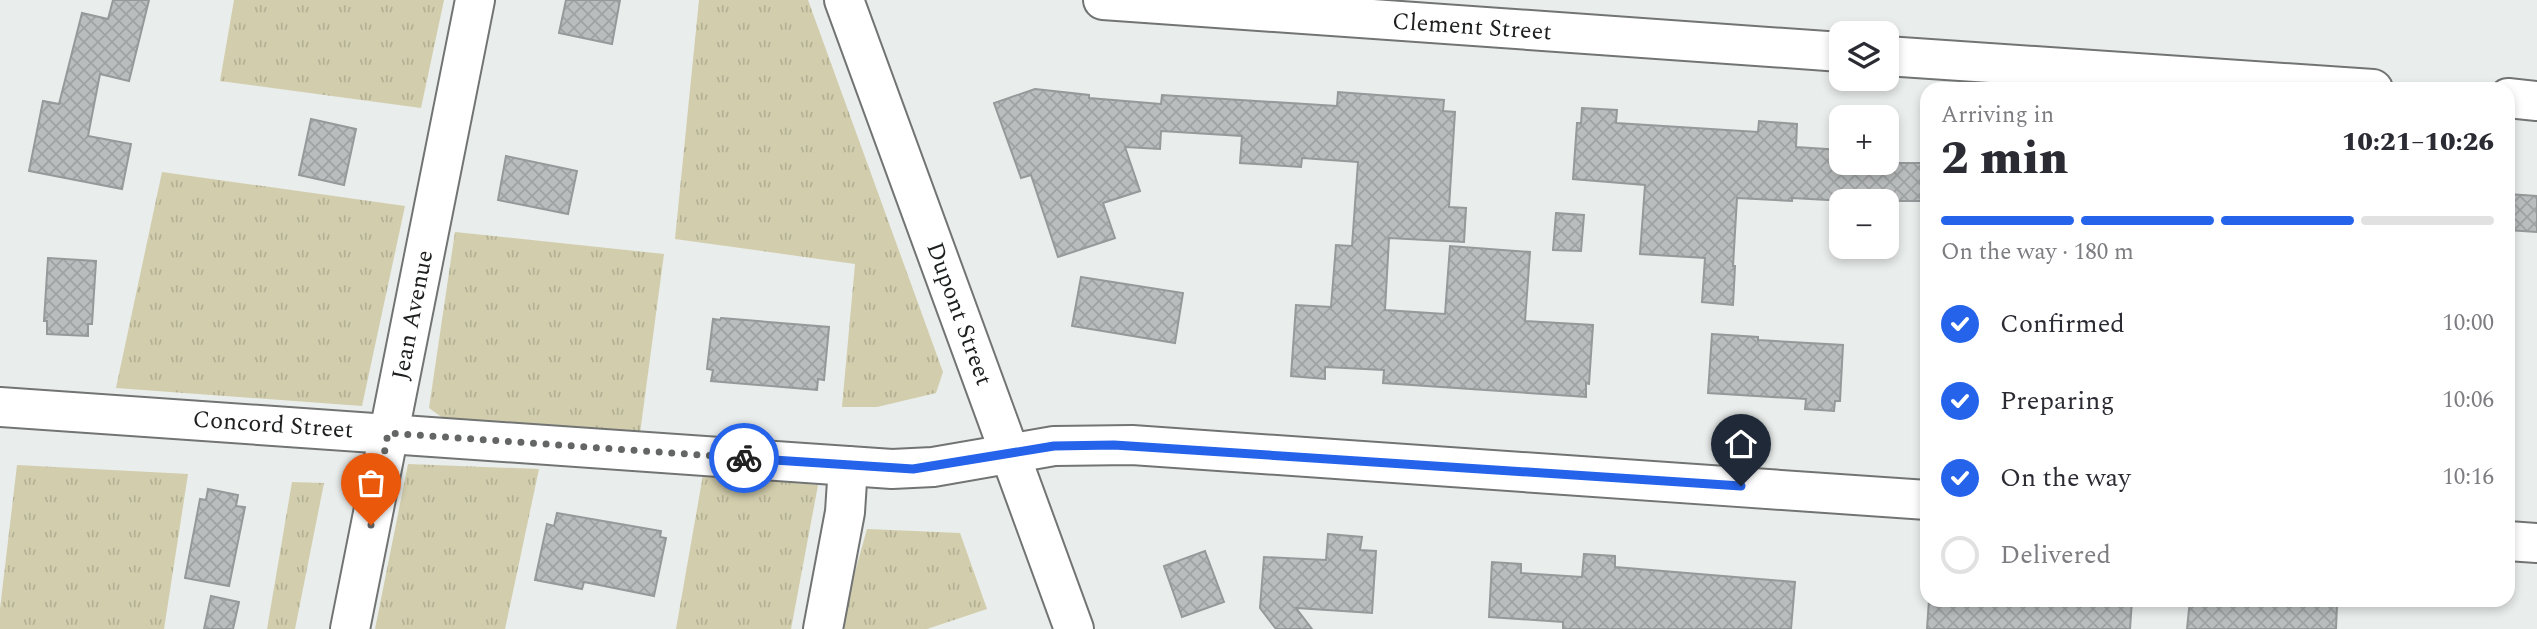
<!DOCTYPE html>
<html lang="en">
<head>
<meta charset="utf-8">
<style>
	body { margin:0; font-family:Spectral,serif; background:#f7f7f7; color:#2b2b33; height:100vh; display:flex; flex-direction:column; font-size:26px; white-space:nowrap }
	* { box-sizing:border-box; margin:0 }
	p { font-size:23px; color:#7c7c81 }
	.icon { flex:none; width:38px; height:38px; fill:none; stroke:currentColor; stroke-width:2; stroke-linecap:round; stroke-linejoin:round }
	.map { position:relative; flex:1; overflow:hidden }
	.sheet { position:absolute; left:1920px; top:82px; width:595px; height:525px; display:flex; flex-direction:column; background:#fff; border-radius:21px; box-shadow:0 4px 10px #0003 }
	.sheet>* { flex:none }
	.tools { position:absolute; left:1829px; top:21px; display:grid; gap:14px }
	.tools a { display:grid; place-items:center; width:70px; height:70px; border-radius:14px; background:#fff; box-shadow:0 4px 10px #0003; font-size:35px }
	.pin { position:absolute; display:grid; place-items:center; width:60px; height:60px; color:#fff; margin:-72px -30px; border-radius:50% 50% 50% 0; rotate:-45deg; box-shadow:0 0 7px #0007 }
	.pin .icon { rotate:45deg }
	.courier { position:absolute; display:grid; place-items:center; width:70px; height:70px; margin:-35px; border:5px solid #2563eb; border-radius:50%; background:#fff; color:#222; box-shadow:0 2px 9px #0007 }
	.headline em { font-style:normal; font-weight:800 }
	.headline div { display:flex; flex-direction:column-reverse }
	.headline { display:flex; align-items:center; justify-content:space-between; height:119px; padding:0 21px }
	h1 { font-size:46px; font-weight:800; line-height:52px }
	.bar { display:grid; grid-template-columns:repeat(4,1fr); gap:10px 7px; align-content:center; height:84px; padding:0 21px }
	.bar i { height:9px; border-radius:5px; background:#e1e1e2 }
	.bar .active { background:#2563eb }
	.bar p { grid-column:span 4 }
	ol { padding:0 21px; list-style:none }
	li { display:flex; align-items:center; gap:21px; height:77px }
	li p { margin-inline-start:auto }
	li .icon { padding:7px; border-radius:50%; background:#2563eb; color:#fff; stroke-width:4 }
	li:last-child { color:#7c7c81 }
	li i { width:38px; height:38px; border:4px solid #e1e1e2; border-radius:50% }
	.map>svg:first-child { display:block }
	.grass { fill:url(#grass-tufts) }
	.building { fill:url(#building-cross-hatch); stroke:#959999; stroke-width:2 }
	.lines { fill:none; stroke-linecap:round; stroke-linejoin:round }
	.minor-casing { stroke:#717473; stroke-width:42 }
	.minor { stroke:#fff; stroke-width:38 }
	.done { stroke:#646666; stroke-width:7; stroke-dasharray:0 12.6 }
	.route { stroke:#2563eb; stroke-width:9 }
	.labels { text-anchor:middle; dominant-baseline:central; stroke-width:7; stroke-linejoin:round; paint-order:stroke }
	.street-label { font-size:24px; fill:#1d1e1e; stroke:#fff }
</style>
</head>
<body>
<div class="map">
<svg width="2537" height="629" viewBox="0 0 2537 629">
	<defs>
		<pattern id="grass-tufts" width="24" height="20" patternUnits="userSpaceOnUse" patternTransform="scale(1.75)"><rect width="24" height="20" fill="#d2cdac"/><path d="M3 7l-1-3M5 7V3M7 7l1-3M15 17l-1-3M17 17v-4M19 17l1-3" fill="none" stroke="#b4b094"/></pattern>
		<pattern id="building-cross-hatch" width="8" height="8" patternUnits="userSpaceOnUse" patternTransform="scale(1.75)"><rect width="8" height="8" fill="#babdbd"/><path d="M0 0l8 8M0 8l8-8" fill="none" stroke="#9fa2a2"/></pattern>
	</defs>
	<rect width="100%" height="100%" fill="#e9edeb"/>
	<g class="grass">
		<polygon points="234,0 444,0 421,108 220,81"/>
		<polygon points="699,0 808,0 943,372 936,393 877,407 842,407 855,264 675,239"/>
		<polygon points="162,172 405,206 362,406 116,388"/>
		<polygon points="455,232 664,254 640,433 447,421 429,408"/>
		<polygon points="408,464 539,469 505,629 375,629"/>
		<polygon points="17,465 188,474 164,629 0,629 0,609"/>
		<polygon points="703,475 818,485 791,629 676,629"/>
		<polygon points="292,482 324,483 295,629 267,629"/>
		<polygon points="867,529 960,533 987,609 927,629 839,629"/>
	</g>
	<g class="building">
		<polygon points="113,0 149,0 129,81 100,74 88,136 131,144 122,189 29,171 43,101 59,104 82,13 108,19"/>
		<polygon points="566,0 620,0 612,44 559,33"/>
		<polygon points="1035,89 1089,95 1089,98 1161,104 1162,95 1337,106 1338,92 1444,100 1443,111 1455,112 1449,207 1466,208 1464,242 1389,238 1385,310 1445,314 1450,246 1530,252 1525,321 1593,325 1589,384 1586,383 1586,397 1383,383 1384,370 1325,367 1325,379 1291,376 1296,305 1331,307 1336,245 1352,246 1358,162 1302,158 1301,167 1240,163 1242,136 1161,131 1160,149 1125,147 1140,191 1103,203 1115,238 1058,257 1031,175 1021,178 994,103"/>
		<polygon points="1582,108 1617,110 1616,123 1758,132 1759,121 1797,124 1796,147 1841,150 1841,163 1927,163 1927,201 1846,201 1792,198 1792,201 1737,198 1733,266 1735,266 1733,305 1702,302 1705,258 1640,254 1645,185 1573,179 1577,123 1581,123"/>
		<polygon points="311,119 356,129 344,185 299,175"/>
		<polygon points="506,156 577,171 568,214 498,200"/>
		<polygon points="2508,194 2537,196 2537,232 2508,230"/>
		<polygon points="1556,213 1584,215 1581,251 1553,250"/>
		<polygon points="48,258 96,261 92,324 88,324 88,336 47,334 47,321 44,321"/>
		<polygon points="1081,277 1183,293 1175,343 1072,326"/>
		<polygon points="721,318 829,327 824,380 818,379 817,390 711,381 713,370 707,369 713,319 720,320"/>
		<polygon points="1712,334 1758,337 1758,340 1843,345 1840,401 1835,401 1834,411 1805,409 1806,399 1708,393"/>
		<polygon points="208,489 238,495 236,506 245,507 229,586 185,578 200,499 206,500"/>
		<polygon points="557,513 661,531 660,537 666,538 654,596 584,582 582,589 535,580 547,524 554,526"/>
		<polygon points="1328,534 1362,537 1360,550 1376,551 1372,613 1296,608 1312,629 1276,629 1260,608 1264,557 1326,560"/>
		<polygon points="1205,551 1224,602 1182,617 1164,566"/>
		<polygon points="1584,554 1615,556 1615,567 1795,582 1791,629 1563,629 1563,622 1489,617 1492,562 1521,564 1521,573 1582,577"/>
		<polygon points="211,596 239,602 233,629 204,629"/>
		<polygon points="1929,600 2132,600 2130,629 1927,629"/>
		<polygon points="2190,600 2252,600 2337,605 2336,629 2187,629"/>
	</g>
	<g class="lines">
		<g class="minor-casing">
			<g id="minor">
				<polyline points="844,0 1074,629"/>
				<polyline points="1103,0 1841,52"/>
				<polyline points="1886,56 2373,89"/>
				<polyline points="2508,98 2537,101"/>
				<polyline points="0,407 892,469 933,467 1054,446 1132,445 1927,500"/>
				<polyline points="2508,541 2537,543"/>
				<polyline points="350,629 475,0"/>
				<polyline points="823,629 845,512 848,466"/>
			</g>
		</g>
		<use href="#minor" class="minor"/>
	</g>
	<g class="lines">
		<polyline class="done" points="371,525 388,433 744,458"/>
		<polyline class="route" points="744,458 913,469 1054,446 1114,445 1741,486"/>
	</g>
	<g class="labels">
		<g class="street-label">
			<text transform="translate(1472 27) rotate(4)">Clement Street</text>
			<text transform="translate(959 314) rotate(70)">Dupont Street</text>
			<text transform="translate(413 315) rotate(-79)">Jean Avenue</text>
			<text transform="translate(273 425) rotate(4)">Concord Street</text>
		</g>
	</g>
</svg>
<div class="tools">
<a><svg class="icon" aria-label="layers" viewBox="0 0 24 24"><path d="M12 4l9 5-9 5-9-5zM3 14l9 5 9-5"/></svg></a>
<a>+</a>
<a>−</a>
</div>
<div class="pin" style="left:371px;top:525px;background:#ea580c"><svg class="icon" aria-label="bag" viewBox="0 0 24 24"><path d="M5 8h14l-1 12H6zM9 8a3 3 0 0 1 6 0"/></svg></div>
<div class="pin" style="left:1741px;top:486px;background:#1f2937"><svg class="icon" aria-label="home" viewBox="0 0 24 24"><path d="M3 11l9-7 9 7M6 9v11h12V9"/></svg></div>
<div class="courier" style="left:744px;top:458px"><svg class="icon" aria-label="bike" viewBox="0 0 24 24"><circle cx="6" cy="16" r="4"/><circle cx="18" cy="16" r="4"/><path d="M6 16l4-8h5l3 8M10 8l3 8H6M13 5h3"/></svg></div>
<section class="sheet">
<div class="headline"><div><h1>2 min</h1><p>Arriving in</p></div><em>10:21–10:26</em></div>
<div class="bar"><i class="active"></i><i class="active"></i><i class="active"></i><i></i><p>On the way · 180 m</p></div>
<ol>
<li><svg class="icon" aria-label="check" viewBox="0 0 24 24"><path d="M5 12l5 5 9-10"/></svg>Confirmed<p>10:00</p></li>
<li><svg class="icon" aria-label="check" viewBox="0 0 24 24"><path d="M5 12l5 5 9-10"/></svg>Preparing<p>10:06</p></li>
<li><svg class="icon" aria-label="check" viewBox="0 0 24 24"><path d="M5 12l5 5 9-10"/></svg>On the way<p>10:16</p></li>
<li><i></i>Delivered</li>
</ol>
</section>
</div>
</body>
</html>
